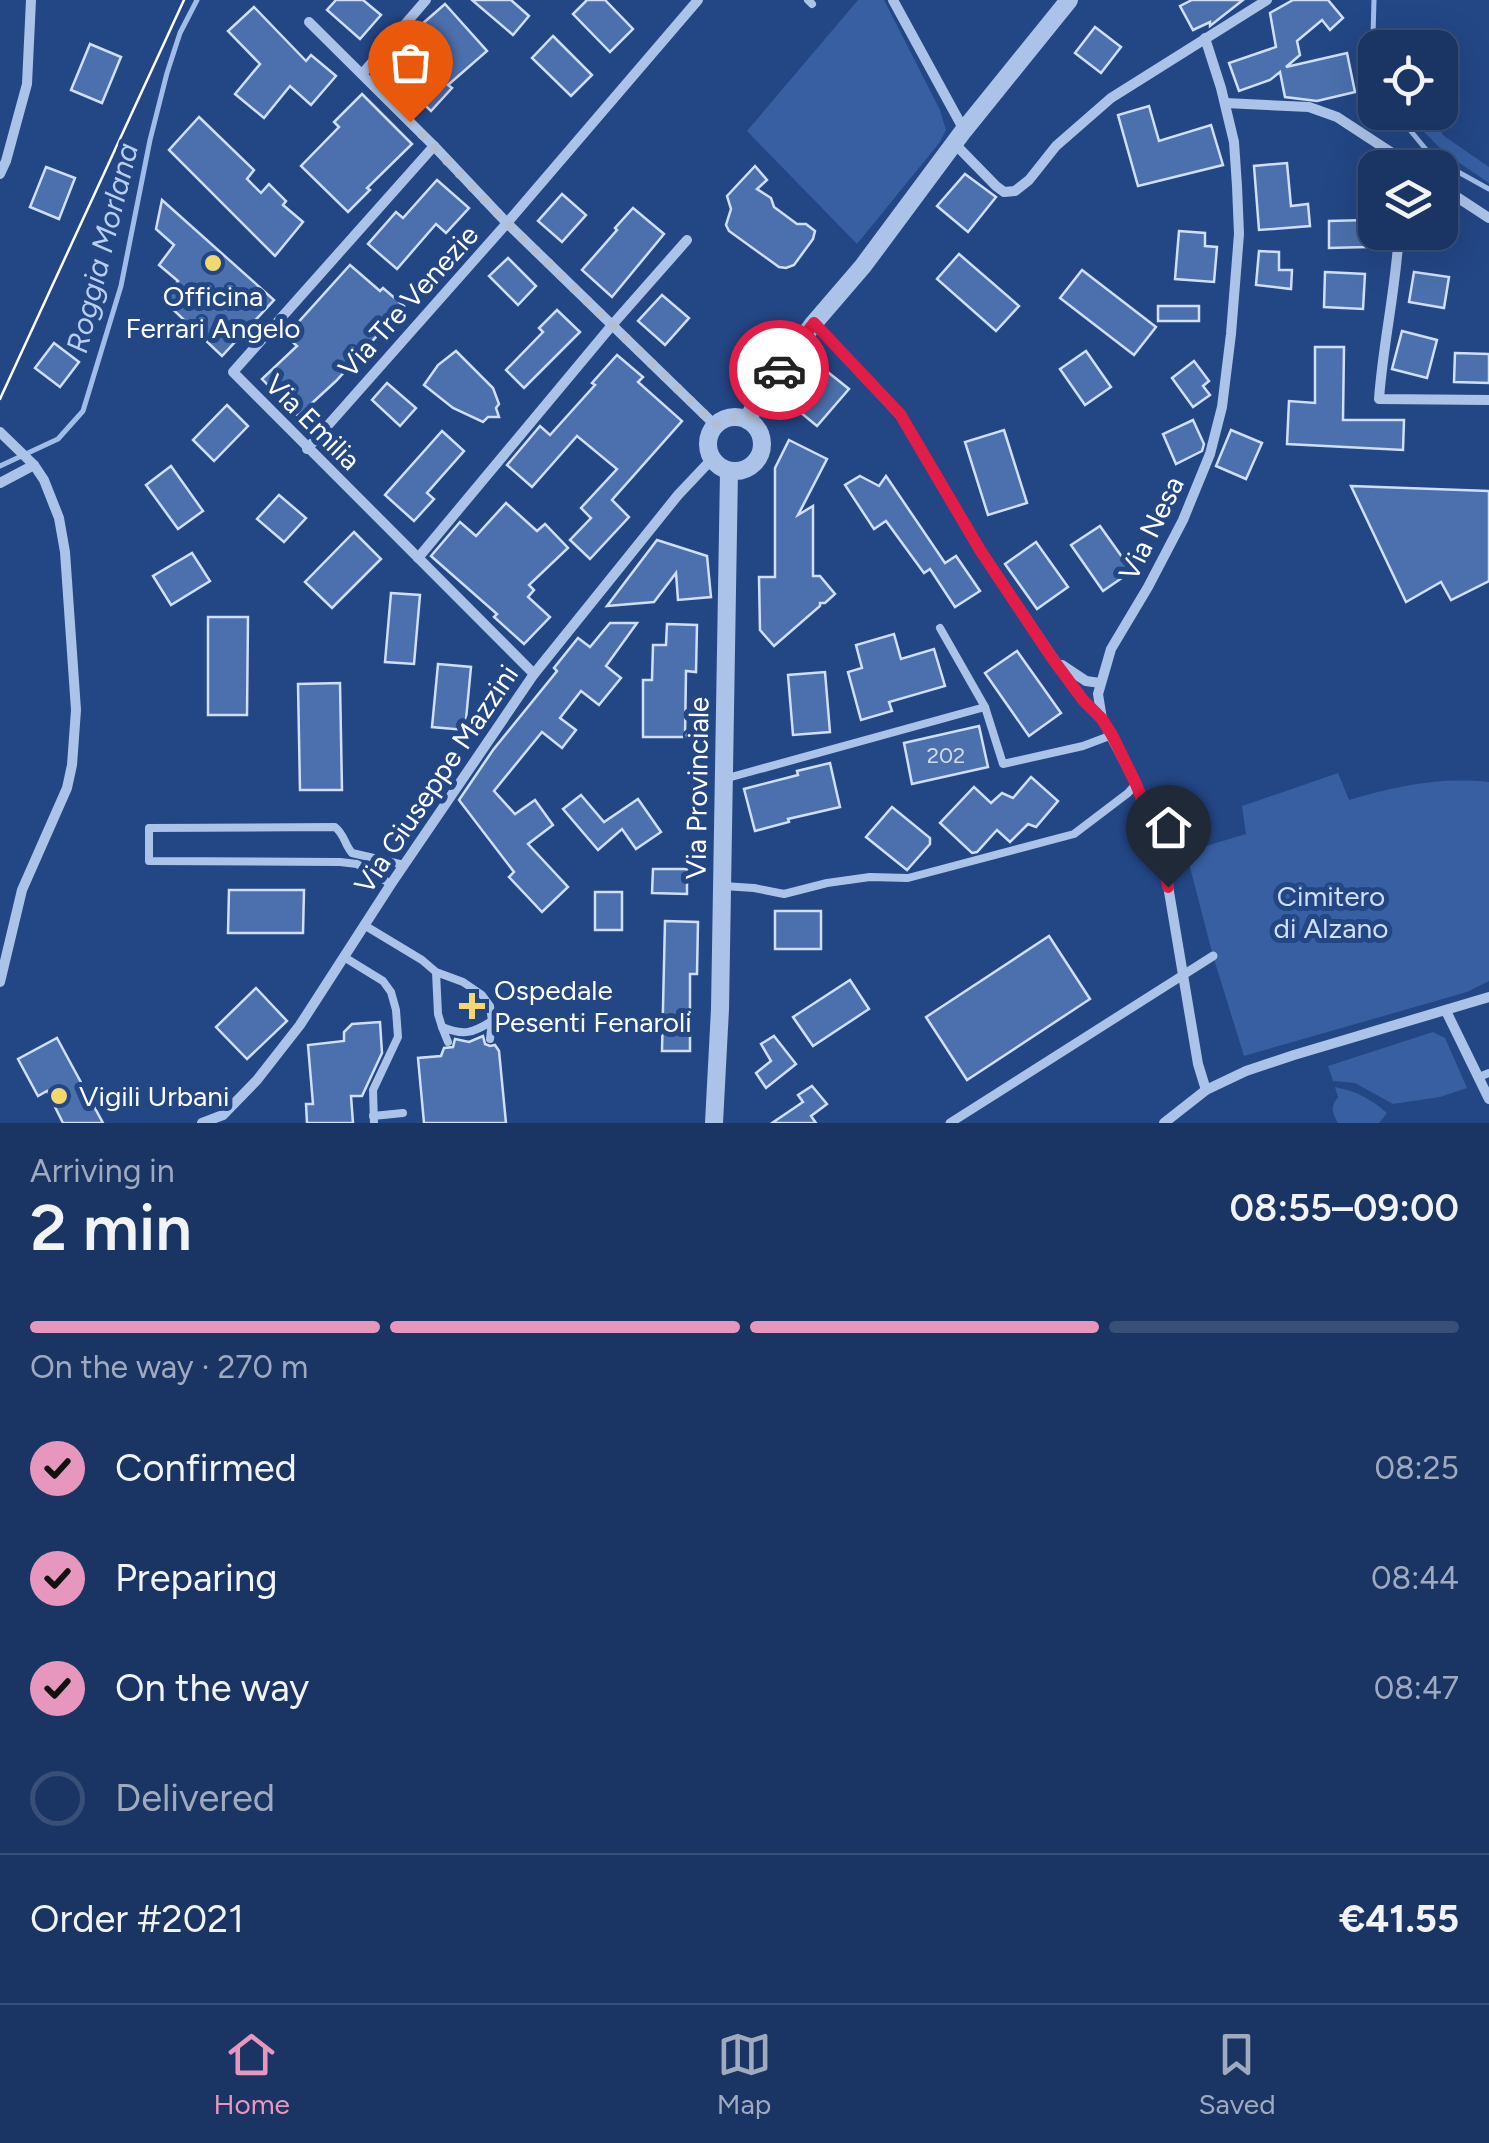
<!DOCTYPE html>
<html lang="en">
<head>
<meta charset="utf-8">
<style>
	body { margin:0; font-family:Figtree,sans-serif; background:#273f6d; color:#f1f3f6; height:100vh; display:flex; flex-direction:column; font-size:38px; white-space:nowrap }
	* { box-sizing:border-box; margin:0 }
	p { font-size:32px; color:#9faabf }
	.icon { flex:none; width:55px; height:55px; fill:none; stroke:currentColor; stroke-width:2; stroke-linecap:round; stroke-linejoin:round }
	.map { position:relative; height:1123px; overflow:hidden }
	.details { display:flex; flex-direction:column; background:#1a3464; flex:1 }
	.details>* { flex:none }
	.tools { position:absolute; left:1358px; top:30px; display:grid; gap:20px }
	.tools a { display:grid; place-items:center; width:100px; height:100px; border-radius:20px; background:#1a3464; box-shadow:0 10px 40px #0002,0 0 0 2px #384f78; font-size:50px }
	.pin { position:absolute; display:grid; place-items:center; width:85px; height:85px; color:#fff; margin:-102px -42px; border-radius:50% 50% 50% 0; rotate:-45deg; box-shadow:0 0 10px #0007 }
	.pin .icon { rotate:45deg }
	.courier { position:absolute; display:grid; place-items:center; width:100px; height:100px; margin:-50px; border:8px solid #e11d48; border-radius:50%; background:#fff; color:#222; box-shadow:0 2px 12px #0007 }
	.summary em { font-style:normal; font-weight:600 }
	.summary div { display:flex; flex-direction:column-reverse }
	.summary { display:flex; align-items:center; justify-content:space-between; height:170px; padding:0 30px }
	h1 { font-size:65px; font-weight:600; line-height:75px }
	.bar { display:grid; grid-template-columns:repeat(4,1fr); gap:15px 10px; align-content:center; height:120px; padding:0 30px }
	.bar i { height:12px; border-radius:8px; background:#384f78 }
	.bar .active { background:#e797bd }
	.bar p { grid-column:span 4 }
	.line { display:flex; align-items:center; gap:25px; padding:0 30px; border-top:2px solid #384f78 }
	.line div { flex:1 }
	ol { padding:0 30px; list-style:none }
	li { display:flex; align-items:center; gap:30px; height:110px }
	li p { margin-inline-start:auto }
	li .icon { padding:10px; border-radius:50%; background:#e797bd; color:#111; stroke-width:4 }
	li:last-child { color:#9faabf }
	li i { width:55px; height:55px; border:5px solid #384f78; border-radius:50% }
	.dock { display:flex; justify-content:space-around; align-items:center; height:140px; border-top:2px solid #384f78; background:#1a3464; font-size:28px; color:#9faabf }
	.dock a { display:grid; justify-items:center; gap:5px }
	.dock .active { color:#e797bd }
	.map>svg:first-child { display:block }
	.green { fill:#375fa2 }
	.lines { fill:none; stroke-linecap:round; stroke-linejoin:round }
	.stream { stroke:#a0bdea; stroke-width:5 }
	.building { fill:#4b70ad; stroke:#d0dff7; stroke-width:2.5 }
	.service { stroke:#acc3e9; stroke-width:8 }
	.pedestrian { stroke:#acc3e9; stroke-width:9 }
	.minor { stroke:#acc3e9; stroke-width:10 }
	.tertiary { stroke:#acc3e9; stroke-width:18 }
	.tram { stroke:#fff; stroke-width:2.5 }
	.done { stroke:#b2bed4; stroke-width:10; stroke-dasharray:0 18 }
	.route { stroke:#e11d48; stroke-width:12 }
	.poi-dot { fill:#f4d86f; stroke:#234685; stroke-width:4 }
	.labels { text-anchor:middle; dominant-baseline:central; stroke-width:10; stroke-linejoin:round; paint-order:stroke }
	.number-label { font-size:22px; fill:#d2dbea }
	.poi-label { font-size:28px; fill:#fff; stroke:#234685; text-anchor:start }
	.street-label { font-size:28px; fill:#fff; stroke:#234685 }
	.park-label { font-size:28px; fill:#d0dff7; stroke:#234685 }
	.water-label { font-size:30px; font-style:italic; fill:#b8cdf0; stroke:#234685 }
</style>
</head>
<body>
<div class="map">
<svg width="1489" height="1123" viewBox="0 0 1489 1123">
	<rect width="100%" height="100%" fill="#234685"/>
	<g class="green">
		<polygon points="858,0 884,0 940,110 946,130 940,142 857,244 747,131"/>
		<polygon points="1405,113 1427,113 1444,136 1489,167 1489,183 1446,154"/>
		<path d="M 1338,773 L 1349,800 C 1399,786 1436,777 1489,782 L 1489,981 L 1467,992 L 1244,1056 L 1213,956 L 1186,852 L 1246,834 L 1242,806 Z"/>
		<polygon points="1433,1032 1445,1038 1467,1088 1440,1097 1393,1104 1355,1083 1333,1081 1328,1066"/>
		<path d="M 1335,1087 C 1356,1091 1371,1099 1387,1113 L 1379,1123 L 1338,1123 C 1332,1112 1330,1107 1338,1097 Z"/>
	</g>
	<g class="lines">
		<g class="stream">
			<polyline points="1374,0 1373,36 1377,48"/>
			<polyline points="1398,112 1400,118 1433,158 1489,189"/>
			<polyline points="0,466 58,439 83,411 121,286 150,140 167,73 180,33 197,0"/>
		</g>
	</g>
	<g class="building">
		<polygon points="336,0 363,0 381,15 360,39 327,10"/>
		<polygon points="472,0 511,0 529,16 513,35"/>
		<polygon points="587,0 605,0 633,29 610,52 573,14"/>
		<polygon points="1192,0 1243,0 1210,26 1210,22 1193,30 1180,6"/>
		<polygon points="1293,0 1328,0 1343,18 1330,30 1322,20 1297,41 1300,55 1286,67 1347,53 1355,92 1317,101 1285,97 1280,72 1270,80 1239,91 1229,63 1276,47 1270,13"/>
		<polygon points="445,4 487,51 448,85 452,88 431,111 407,88 443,51 421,25"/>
		<polygon points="254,7 306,61 311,55 336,76 311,105 290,86 264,118 235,94 260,64 228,31"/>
		<polygon points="1095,27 1121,47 1101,73 1075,53"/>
		<polygon points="553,36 592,75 571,96 532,58"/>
		<polygon points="90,44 121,57 102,103 71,90"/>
		<polygon points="362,94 412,144 367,188 370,190 348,212 301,166 339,127 334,122"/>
		<polygon points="1149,106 1159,141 1211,125 1223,165 1138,186 1118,115"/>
		<polygon points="199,117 254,170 247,179 261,193 269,184 286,201 283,205 303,222 275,256 169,150"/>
		<polygon points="1287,163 1291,206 1308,204 1310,226 1259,230 1254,166"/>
		<polygon points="755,166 767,180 757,189 771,198 774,207 797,224 806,224 815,231 813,239 794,265 786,268 779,267 729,231 726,225 731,209 727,196"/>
		<polygon points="46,167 75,178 59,219 30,207"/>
		<polygon points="965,174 996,197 968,232 937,206"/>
		<polygon points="437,180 469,208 446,233 436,224 397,269 368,244 396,212 403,218"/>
		<polygon points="562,194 586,215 562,242 538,221"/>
		<polygon points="162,200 274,300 222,356 163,300 178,281 159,265 174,245 156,229"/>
		<polygon points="633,208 664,234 612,297 582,270 617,230 615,228"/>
		<polygon points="1367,220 1367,247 1329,248 1329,221"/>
		<polygon points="1179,231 1205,233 1205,246 1217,247 1214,282 1175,279"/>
		<polygon points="1259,251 1279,252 1279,270 1292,270 1291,289 1256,285"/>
		<polygon points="959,254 1019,306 996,331 937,279"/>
		<polygon points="508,258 536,286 518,305 489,276"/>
		<polygon points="350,265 380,291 383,288 404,306 336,381 298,416 262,379 297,346 286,336"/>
		<polygon points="1082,270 1156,327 1134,355 1060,298"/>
		<polygon points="1325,272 1365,274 1363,309 1324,307"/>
		<polygon points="1414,272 1449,277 1444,308 1409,302"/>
		<polygon points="662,295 689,318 665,345 638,321"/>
		<rect x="1158" y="306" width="41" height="15"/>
		<polygon points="557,310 580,332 524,388 506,370 543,332 539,328"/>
		<polygon points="1402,331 1437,340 1427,378 1392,369"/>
		<polygon points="54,343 79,362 60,387 35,368"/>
		<polygon points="1315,347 1344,347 1343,420 1404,420 1403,450 1287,444 1289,401 1315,403"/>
		<polygon points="456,351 493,388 499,404 496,408 499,417 488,417 483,422 453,408 424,385 438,365"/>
		<polygon points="1086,351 1111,387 1085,405 1060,369"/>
		<polygon points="1455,353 1489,354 1489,383 1454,382"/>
		<polygon points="617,355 643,377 638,382 682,421 612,500 629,517 590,559 570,540 591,518 581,508 617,469 577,436 532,487 507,465 540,426 550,435 595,385 592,383"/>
		<polygon points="1194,361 1209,381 1203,386 1210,395 1193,407 1172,378"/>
		<polygon points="819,365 849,389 817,426 788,402"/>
		<polygon points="387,383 416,408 400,426 372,400"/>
		<polygon points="227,405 248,426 214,461 193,440"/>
		<polygon points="1193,420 1204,444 1202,451 1176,464 1163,434"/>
		<polygon points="1004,430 1027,503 988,515 965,442"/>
		<polygon points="1231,430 1262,443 1246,479 1216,466"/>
		<polygon points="442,431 464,451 427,493 434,499 414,521 385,495"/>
		<polygon points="789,440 827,459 798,515 813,506 813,576 820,576 835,594 825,603 820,603 820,606 774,646 760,630 759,577 775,577 775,468"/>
		<polygon points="171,466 203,511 178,529 146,485"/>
		<polygon points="860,476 879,486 886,476 945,563 956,556 980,591 955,607 930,569 924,573 886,521 874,529 845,485"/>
		<polygon points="1351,486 1489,491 1489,581 1451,600 1441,582 1406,602"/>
		<polygon points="279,495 306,518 284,542 257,519"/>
		<polygon points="506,503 537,531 545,524 568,548 529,585 534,590 528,597 550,617 524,644 494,617 497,614 431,556 460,522 476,536"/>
		<polygon points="1100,526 1132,571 1103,591 1071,545"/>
		<polygon points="354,532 381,559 332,608 305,582"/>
		<polygon points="657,540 707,556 711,597 678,600 676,573 654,602 607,606"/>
		<polygon points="1036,542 1068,587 1037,609 1005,564"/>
		<polygon points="192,553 210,581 171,605 153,576"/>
		<polygon points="391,593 420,595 414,664 385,662"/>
		<polygon points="208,617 248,617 247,715 208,715"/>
		<polygon points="610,623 637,623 606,666 621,678 599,705 581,691 560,718 576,730 562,748 542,732 494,791 515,814 535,800 553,825 528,844 568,887 542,912 509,877 514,872 459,800 493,750 557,671 554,668 578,638 590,647"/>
		<polygon points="667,624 697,625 696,672 686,671 685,737 643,737 643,680 652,680 653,645 666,645"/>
		<polygon points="894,634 901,659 934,649 945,686 889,702 892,711 861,720 848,672 862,668 856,645"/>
		<polygon points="1017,651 1061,713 1029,736 985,673"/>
		<polygon points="438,664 471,667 465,730 432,727"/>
		<polygon points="825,672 830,732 793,735 788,675"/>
		<polygon points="340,683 342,790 300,790 298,684"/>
		<polygon points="979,726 988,767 912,784 904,743"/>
		<polygon points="830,763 840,807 788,819 789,822 755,831 744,789 798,775 797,771"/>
		<polygon points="1031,777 1058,801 1036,827 1028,824 1010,842 997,830 977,852 972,853 940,823 974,787 991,803 1002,793 1013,798"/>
		<polygon points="581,795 604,822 638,799 661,832 636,849 622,829 598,850 563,809"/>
		<polygon points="892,807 930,838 930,844 907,870 866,837"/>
		<polygon points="653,869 687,869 687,894 652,893"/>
		<polygon points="229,890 304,890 303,933 228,933"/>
		<rect x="595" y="892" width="27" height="38"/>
		<rect x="775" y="911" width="46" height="38"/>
		<polygon points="665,921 698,922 697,974 690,974 690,1051 662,1051"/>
		<polygon points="1049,936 1090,999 967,1080 926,1017"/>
		<polygon points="850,980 869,1009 813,1046 793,1017"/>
		<polygon points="256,988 287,1021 247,1059 216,1027"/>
		<polygon points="380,1022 382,1053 362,1096 351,1096 353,1123 307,1123 306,1104 313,1104 308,1045 344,1041 344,1032 352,1024"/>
		<polygon points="483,1036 485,1044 490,1046 495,1045 499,1051 506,1123 424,1123 418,1058 441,1056 444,1048 453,1047 455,1039 469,1042"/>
		<polygon points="774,1036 796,1064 766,1088 756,1073 771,1061 761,1044"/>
		<polygon points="57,1038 103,1123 63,1123 47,1091 38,1096 18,1059"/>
		<polygon points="812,1086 827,1104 811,1116 816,1123 772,1123 803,1102 798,1095"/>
	</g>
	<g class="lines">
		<g class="service">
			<polyline points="808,0 812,4"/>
			<polyline points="940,628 985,707"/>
			<polyline points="724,779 985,707 1003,764 1083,746 1112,735"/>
			<path d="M 391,884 L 357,864 L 340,862 L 149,861 L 149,828 L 335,827 C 345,835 344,844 352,853 L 404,865"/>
			<polyline points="723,886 754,888 784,894 827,883 870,877 908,878 1074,834 1128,793 1136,784"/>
			<path d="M 364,925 L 422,960 L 436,972 L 463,982 L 482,995 L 490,1006 L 492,1021 C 473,1033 464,1036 442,1027 L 438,1014 L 436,972"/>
			<polyline points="344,957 383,981 391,992 396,1010 398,1037 373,1090 374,1123"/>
			<polyline points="442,1027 448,1042"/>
			<polyline points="490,1039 492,1021"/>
			<polyline points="1479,1077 1489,1073"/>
			<polyline points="373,1116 403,1113"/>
		</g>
		<polyline class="pedestrian" points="950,1123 1213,956"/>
		<g class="minor">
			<polyline points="893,0 964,130"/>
			<polyline points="309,22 434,146 507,223 715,425"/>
			<polyline points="1205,38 1221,88 1234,142 1237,186 1239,234 1231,334 1222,407 1210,454 1183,520 1148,587 1111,649 1098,694 1102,719 1136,784 1162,850 1198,1064 1206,1090"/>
			<polyline points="362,74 426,0"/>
			<polyline points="1225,103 1309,107 1337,117 1415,168"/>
			<polyline points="954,143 996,186 1004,192 1015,191 1029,180 1056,146 1111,98 1267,0"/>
			<polyline points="434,146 233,372 534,674"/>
			<polyline points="0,174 6,161 27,84 31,0"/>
			<polyline points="1440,186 1489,218"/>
			<path d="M 1399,232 C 1396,289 1383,343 1379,399 L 1489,400"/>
			<polyline points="814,323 900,415 980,550 1053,658 1083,700 1100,717"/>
			<polyline points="0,432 34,465 44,480 59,518 65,552 76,710 72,765 67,788 22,890 0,982"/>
			<polyline points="307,449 507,223 698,0"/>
			<polyline points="0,483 34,465"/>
			<polyline points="418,558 613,324 687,240"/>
			<polyline points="1062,665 1086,681 1100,683"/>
			<polyline points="1446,1011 1489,1099"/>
			<polyline points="202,1123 223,1115 257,1080 300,1025 391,884 534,674 678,495 712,459"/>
			<polyline points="1164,1123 1206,1090 1246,1071 1294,1055 1489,997"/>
		</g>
		<g class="tertiary">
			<circle cx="735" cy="444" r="27"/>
			<polyline points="747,420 766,387 814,323 863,266 964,130 1069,0"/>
			<polyline points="714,1123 720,1009 729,471"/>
		</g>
		<polyline class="tram" points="0,399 184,0"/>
	</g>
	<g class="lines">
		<path class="done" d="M 410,122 L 507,223 L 715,425 C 726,417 734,416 747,420 L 779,370"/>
		<polyline class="route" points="779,370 814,323 900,414 980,550 1052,658 1083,700 1102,719 1112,735 1136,784 1162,850 1168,887"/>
	</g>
	<g class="poi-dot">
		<circle cx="213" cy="263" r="10"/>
		<path d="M467 991h10v10h10v10h-10v10h-10v-10h-10v-10h10z"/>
		<circle cx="59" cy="1096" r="10"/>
	</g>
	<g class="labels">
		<g class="number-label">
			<text x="946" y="755">202</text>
		</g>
		<g class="poi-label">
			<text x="213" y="296" text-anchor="middle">Officina<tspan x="213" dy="32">Ferrari Angelo</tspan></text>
			<text x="494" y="990">Ospedale<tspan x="494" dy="32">Pesenti Fenaroli</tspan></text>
			<text x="79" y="1096">Vigili Urbani</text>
		</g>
		<g class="street-label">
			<text transform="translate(408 301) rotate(-48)">Via Tre Venezie</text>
			<text transform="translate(313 422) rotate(45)">Via Emilia</text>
			<text transform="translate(1151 528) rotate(-64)">Via Nesa</text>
			<text transform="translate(436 779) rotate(-56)">Via Giuseppe Mazzini</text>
			<text transform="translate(697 788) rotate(-89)">Via Provinciale</text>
		</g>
		<g class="park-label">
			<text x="1331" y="896">Cimitero<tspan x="1331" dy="32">di Alzano</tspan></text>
		</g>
		<g class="water-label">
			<text transform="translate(102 248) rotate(-76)">Roggia Morlana</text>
		</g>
	</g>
</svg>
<div class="tools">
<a><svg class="icon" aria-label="locate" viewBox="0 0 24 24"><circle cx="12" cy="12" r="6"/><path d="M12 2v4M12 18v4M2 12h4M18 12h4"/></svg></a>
<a><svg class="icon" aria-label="layers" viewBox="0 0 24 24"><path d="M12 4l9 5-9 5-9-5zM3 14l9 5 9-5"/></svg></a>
</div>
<div class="pin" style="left:410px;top:122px;background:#ea580c"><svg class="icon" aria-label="bag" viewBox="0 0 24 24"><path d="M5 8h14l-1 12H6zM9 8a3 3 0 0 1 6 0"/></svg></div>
<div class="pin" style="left:1168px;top:887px;background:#1f2937"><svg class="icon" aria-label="home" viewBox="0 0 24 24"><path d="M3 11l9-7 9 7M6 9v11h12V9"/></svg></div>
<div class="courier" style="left:779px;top:370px"><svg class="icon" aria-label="car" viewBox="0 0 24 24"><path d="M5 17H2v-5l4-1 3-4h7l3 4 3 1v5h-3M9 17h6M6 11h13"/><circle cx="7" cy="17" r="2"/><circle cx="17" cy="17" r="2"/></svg></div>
</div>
<section class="details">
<div class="summary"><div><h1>2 min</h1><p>Arriving in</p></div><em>08:55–09:00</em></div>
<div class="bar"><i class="active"></i><i class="active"></i><i class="active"></i><i></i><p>On the way · 270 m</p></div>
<ol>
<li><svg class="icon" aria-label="check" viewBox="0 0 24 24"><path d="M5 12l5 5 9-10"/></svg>Confirmed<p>08:25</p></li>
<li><svg class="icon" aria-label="check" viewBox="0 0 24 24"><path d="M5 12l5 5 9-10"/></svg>Preparing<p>08:44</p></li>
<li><svg class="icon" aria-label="check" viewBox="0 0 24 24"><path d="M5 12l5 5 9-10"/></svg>On the way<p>08:47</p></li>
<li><i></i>Delivered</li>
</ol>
<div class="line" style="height:130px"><div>Order #2021</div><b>€41.55</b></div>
</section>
<nav class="dock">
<a class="active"><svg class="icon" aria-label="home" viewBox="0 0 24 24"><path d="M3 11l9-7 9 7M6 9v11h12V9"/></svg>Home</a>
<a><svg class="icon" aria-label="map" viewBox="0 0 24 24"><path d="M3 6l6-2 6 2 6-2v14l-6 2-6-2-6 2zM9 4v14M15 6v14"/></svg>Map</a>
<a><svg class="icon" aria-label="saved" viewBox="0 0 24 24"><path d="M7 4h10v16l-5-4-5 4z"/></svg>Saved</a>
</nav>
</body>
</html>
